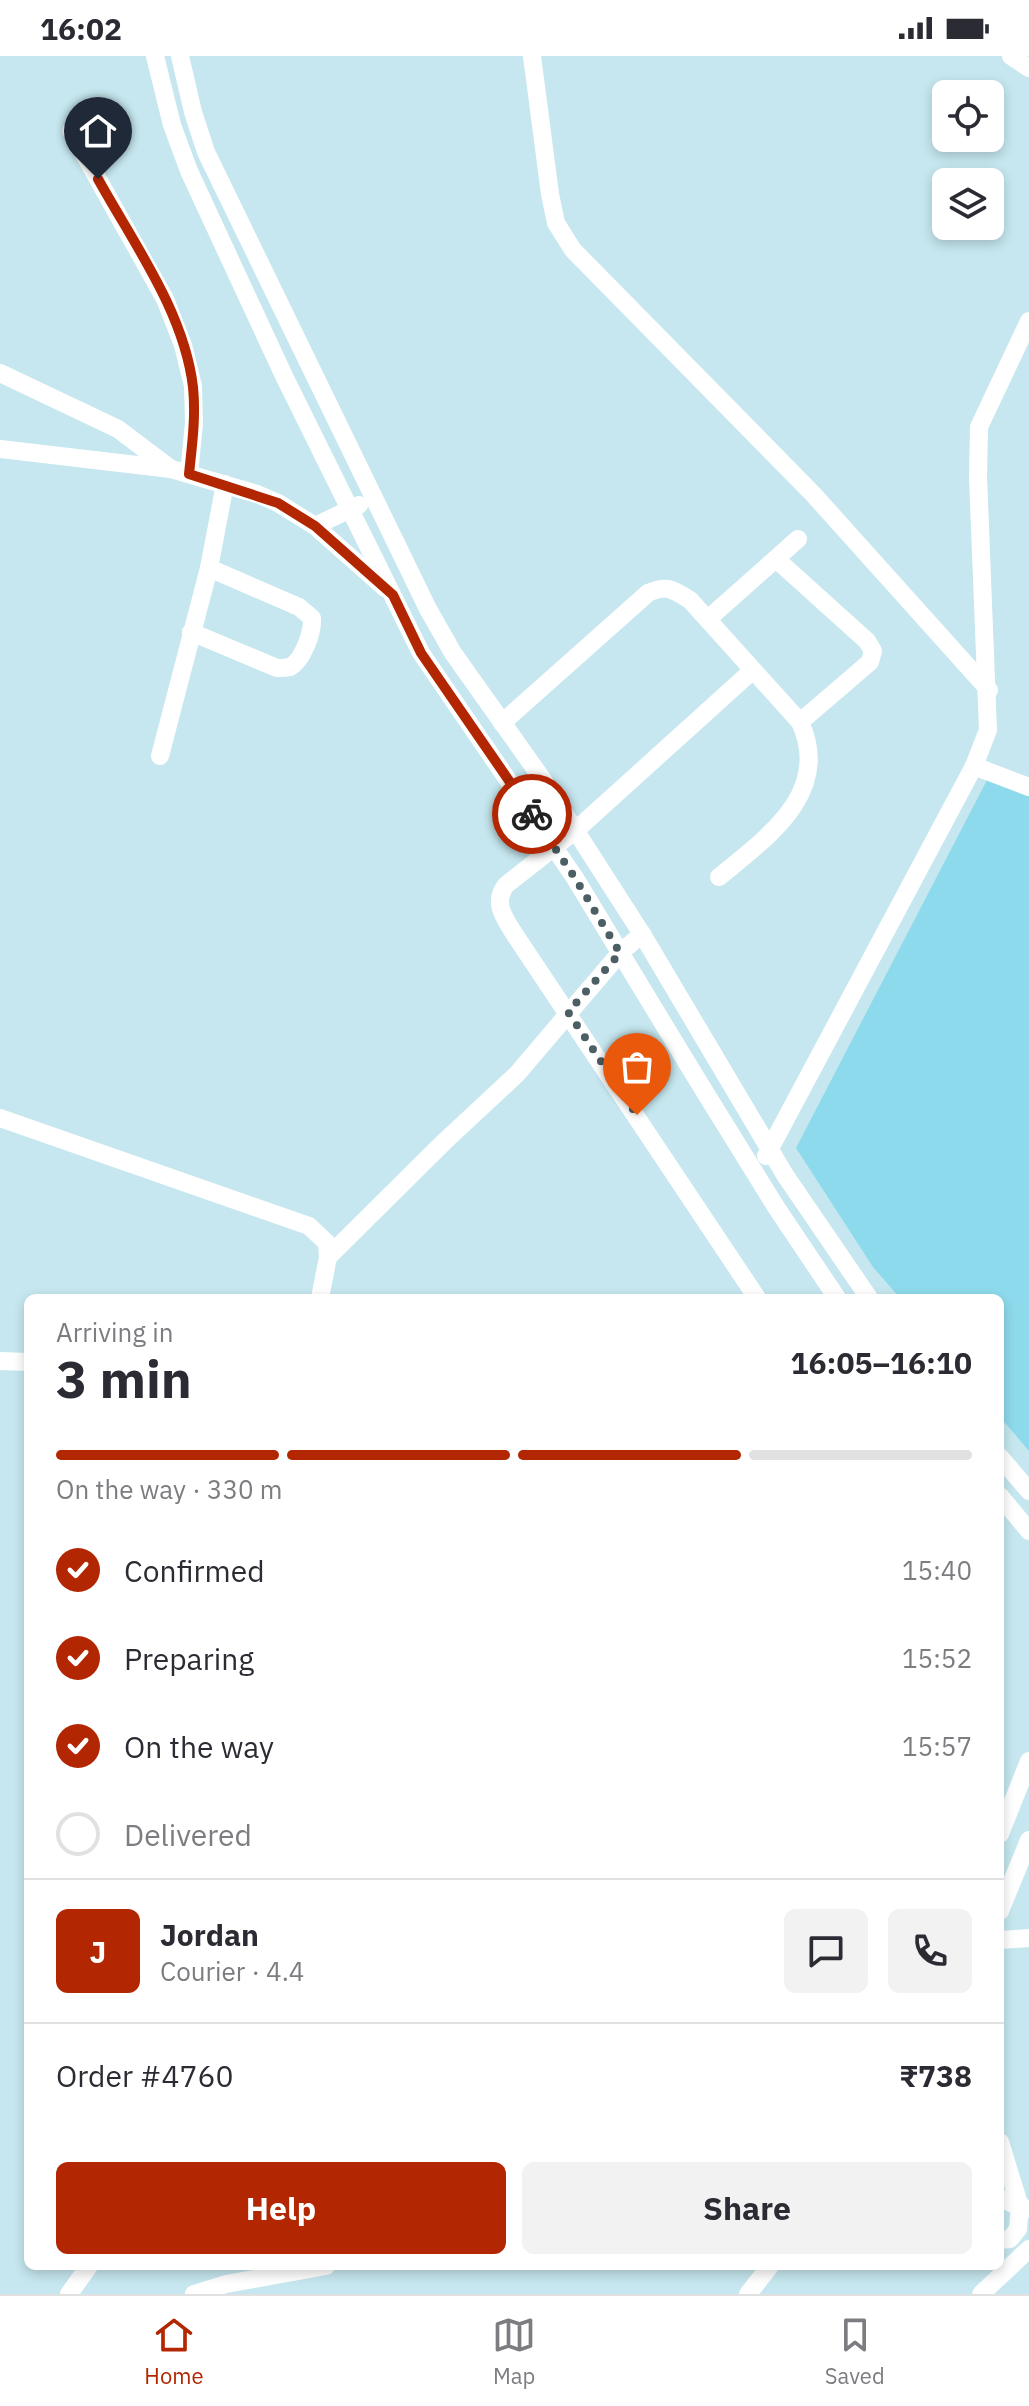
<!DOCTYPE html>
<html lang="en">
<head>
<meta charset="utf-8">
<style>
	body { margin:0; font-family:"IBM Plex Sans",sans-serif; background:#f2f2f3; color:#2b2b33; height:100vh; display:flex; flex-direction:column; font-size:30px; white-space:nowrap }
	* { box-sizing:border-box; margin:0 }
	p { font-size:26px; color:#7c7c81 }
	.icon { flex:none; width:44px; height:44px; fill:none; stroke:currentColor; stroke-width:2; stroke-linecap:round; stroke-linejoin:round }
	.map { position:relative; flex:1; overflow:hidden }
	.drawer { position:absolute; left:24px; top:1238px; width:980px; height:976px; display:flex; flex-direction:column; background:#fff; border-radius:12px; box-shadow:0 4px 12px #0003 }
	.drawer>* { flex:none }
	.fabs { position:absolute; left:932px; top:24px; display:grid; gap:16px }
	.fabs a { display:grid; place-items:center; width:72px; height:72px; border-radius:12px; background:#fff; box-shadow:0 4px 12px #0003; font-size:40px }
	.pin { position:absolute; display:grid; place-items:center; width:68px; height:68px; color:#fff; margin:-82px -34px; border-radius:50% 50% 50% 0; rotate:-45deg; box-shadow:0 0 8px #0007 }
	.pin .icon { rotate:45deg }
	.courier { position:absolute; display:grid; place-items:center; width:80px; height:80px; margin:-40px; border:6px solid #b22701; border-radius:50%; background:#fff; color:#222; box-shadow:0 2px 10px #0007 }
	.headline em { font-style:normal; font-weight:800 }
	.headline div { display:flex; flex-direction:column-reverse }
	.headline { display:flex; align-items:center; justify-content:space-between; height:136px; padding:0 32px }
	h1 { font-size:52px; font-weight:800; line-height:60px }
	.bar { display:grid; grid-template-columns:repeat(4,1fr); gap:12px 8px; align-content:center; height:96px; padding:0 32px }
	.bar i { height:10px; border-radius:6px; background:#e1e1e2 }
	.bar .current { background:#b22701 }
	.bar p { grid-column:span 4 }
	.line { display:flex; align-items:center; gap:20px; padding:0 32px; border-top:2px solid #e1e1e2 }
	.line div { flex:1 }
	.round { display:grid; place-items:center; flex:none; width:84px; height:84px; border-radius:12px; background:#f2f2f3 }
	ol { padding:0 32px; list-style:none }
	li { display:flex; align-items:center; gap:24px; height:88px }
	li p { margin-inline-start:auto }
	li .icon { padding:8px; border-radius:50%; background:#b22701; color:#fff; stroke-width:4 }
	li:last-child { color:#7c7c81 }
	li i { width:44px; height:44px; border:4px solid #e1e1e2; border-radius:50% }
	.cta { display:flex; gap:16px; margin-top:auto; padding:16px 32px }
	.cta a { flex:1; height:92px; border-radius:12px; background:#b22701; color:#fff; font-size:32px; font-weight:800; line-height:92px; text-align:center }
	.cta a+a { background:#f2f2f3; color:#2b2b33 }
	.status { display:flex; justify-content:space-between; align-items:center; height:56px; padding:0 40px; background:#fff; direction:ltr }
	.status svg { height:22px; fill:currentColor }
	.dock { display:flex; justify-content:space-around; align-items:center; height:112px; border-top:2px solid #e1e1e2; background:#fff; font-size:22px; color:#7c7c81 }
	.dock a { display:grid; justify-items:center; gap:4px }
	.dock .current { color:#b22701 }
	.map>svg:first-child { display:block }
	.green { fill:#8ddaec }
	.lines { fill:none; stroke-linecap:round; stroke-linejoin:round }
	.minor { stroke:#fff; stroke-width:18 }
	.done { stroke:#4c5f64; stroke-width:8; stroke-dasharray:0 14.4 }
	.route { stroke:#b22701; stroke-width:10 }
</style>
</head>
<body>
<div class="status"><b>16:02</b><svg viewBox="0 0 49 12"><path d="M0 12V9h3v3zM5 12V6h3v6zM10 12V3h3v9zM15 12V0h3v12zM26 1h20v11H26zM47 4h2v5h-2z"/></svg></div>
<div class="map">
<svg width="1029" height="2238" viewBox="0 0 1029 2238">
	<rect width="100%" height="100%" fill="#c6e7ef"/>
	<polygon class="green" points="987,724 1029,739 1029,1395 1000,1361 1000,1242 900,1242 873,1211 796,1092"/>
	<g class="lines">
		<g class="minor">
			<polyline points="155,0 172,69 189,115 284,320 421,597 575,822 695,1020 776,1151 837,1242"/>
			<polyline points="180,0 193,56 206,96 428,553 453,597 543,724 642,878 785,1119 869,1242"/>
			<polyline points="532,0 550,138 556,167 573,194 813,438 989,634"/>
			<polyline points="1011,0 1029,12"/>
			<polyline points="71,75 165,243 183,289 193,330 194,367 189,418"/>
			<polyline points="0,317 118,373 171,413"/>
			<polyline points="0,393 171,413 257,438 278,447 315,470 385,532"/>
			<polyline points="315,470 359,449"/>
			<polyline points="776,503 867,585 873,595 870,606 800,666"/>
			<polyline points="708,563 798,483"/>
			<path d="M 191,576 L 277,612 C 280,612 286,612 290,611 C 303,604 313,576 312,562 L 299,551 L 209,512"/>
			<path d="M 753,614 L 576,774 L 506,829 C 492,847 505,863 515,879 L 757,1242"/>
			<path d="M 502,667 L 648,537 C 668,528 673,534 690,544 L 800,666 C 833,737 766,782 719,821"/>
			<polyline points="160,700 209,512 225,428"/>
			<polyline points="974,710 1029,731"/>
			<polyline points="0,1062 309,1170 327,1187 328,1201 320,1242"/>
			<polyline points="766,1100 974,710 988,674 978,421 979,371 1029,265"/>
			<polyline points="328,1201 445,1085 517,1018 620,897 642,878"/>
			<polyline points="0,1305 28,1306"/>
			<polyline points="1000,1401 1029,1435"/>
			<polyline points="1000,1440 1029,1475"/>
			<polyline points="1000,1778 1029,1705"/>
			<polyline points="1000,1855 1029,1784"/>
			<polyline points="1000,1884 1029,1882"/>
			<polyline points="1000,2086 1020,2151 1029,2153"/>
			<polyline points="1000,2142 1020,2151 1018,2173 1010,2183 1000,2184"/>
			<polyline points="69,2238 89,2210"/>
			<polyline points="194,2238 226,2228 326,2210"/>
			<polyline points="748,2238 770,2210"/>
			<polyline points="981,2238 1029,2193"/>
		</g>
	</g>
	<g class="lines">
		<polyline class="done" points="532,758 575,822 620,897 568,956 637,1059"/>
		<path class="route" d="M 98,123 C 134,188 184,256 193,331 C 196,361 192,389 189,418 L 278,447 L 315,470 L 393,539 L 421,597 L 532,758"/>
	</g>
</svg>
<div class="fabs">
<a><svg class="icon" aria-label="locate" viewBox="0 0 24 24"><circle cx="12" cy="12" r="6"/><path d="M12 2v4M12 18v4M2 12h4M18 12h4"/></svg></a>
<a><svg class="icon" aria-label="layers" viewBox="0 0 24 24"><path d="M12 4l9 5-9 5-9-5zM3 14l9 5 9-5"/></svg></a>
</div>
<div class="pin" style="left:637px;top:1059px;background:#ea580c"><svg class="icon" aria-label="bag" viewBox="0 0 24 24"><path d="M5 8h14l-1 12H6zM9 8a3 3 0 0 1 6 0"/></svg></div>
<div class="pin" style="left:98px;top:123px;background:#1f2937"><svg class="icon" aria-label="home" viewBox="0 0 24 24"><path d="M3 11l9-7 9 7M6 9v11h12V9"/></svg></div>
<div class="courier" style="left:532px;top:758px"><svg class="icon" aria-label="bike" viewBox="0 0 24 24"><circle cx="6" cy="16" r="4"/><circle cx="18" cy="16" r="4"/><path d="M6 16l4-8h5l3 8M10 8l3 8H6M13 5h3"/></svg></div>
<section class="drawer">
<div class="headline"><div><h1>3 min</h1><p>Arriving in</p></div><em>16:05–16:10</em></div>
<div class="bar"><i class="current"></i><i class="current"></i><i class="current"></i><i></i><p>On the way · 330 m</p></div>
<ol>
<li><svg class="icon" aria-label="check" viewBox="0 0 24 24"><path d="M5 12l5 5 9-10"/></svg>Confirmed<p>15:40</p></li>
<li><svg class="icon" aria-label="check" viewBox="0 0 24 24"><path d="M5 12l5 5 9-10"/></svg>Preparing<p>15:52</p></li>
<li><svg class="icon" aria-label="check" viewBox="0 0 24 24"><path d="M5 12l5 5 9-10"/></svg>On the way<p>15:57</p></li>
<li><i></i>Delivered</li>
</ol>
<div class="line" style="height:144px"><b class="round" style="background:#b22701;color:#fff">J</b><div><b>Jordan</b><p>Courier · 4.4</p></div><a class="round"><svg class="icon" aria-label="chat" viewBox="0 0 24 24"><path d="M4 5h16v11H9l-5 4z"/></svg></a><a class="round"><svg class="icon" aria-label="phone" viewBox="0 0 24 24"><path d="M5 4h4l2 5-3 2q2 4 5 5l2-3 5 2v4C11 20 4 13 5 4z"/></svg></a></div>
<div class="line" style="height:104px"><div>Order #4760</div><b>₹738</b></div>
<div class="cta"><a>Help</a><a>Share</a></div>
</section>
</div>
<nav class="dock">
<a class="current"><svg class="icon" aria-label="home" viewBox="0 0 24 24"><path d="M3 11l9-7 9 7M6 9v11h12V9"/></svg>Home</a>
<a><svg class="icon" aria-label="map" viewBox="0 0 24 24"><path d="M3 6l6-2 6 2 6-2v14l-6 2-6-2-6 2zM9 4v14M15 6v14"/></svg>Map</a>
<a><svg class="icon" aria-label="saved" viewBox="0 0 24 24"><path d="M7 4h10v16l-5-4-5 4z"/></svg>Saved</a>
</nav>
</body>
</html>
